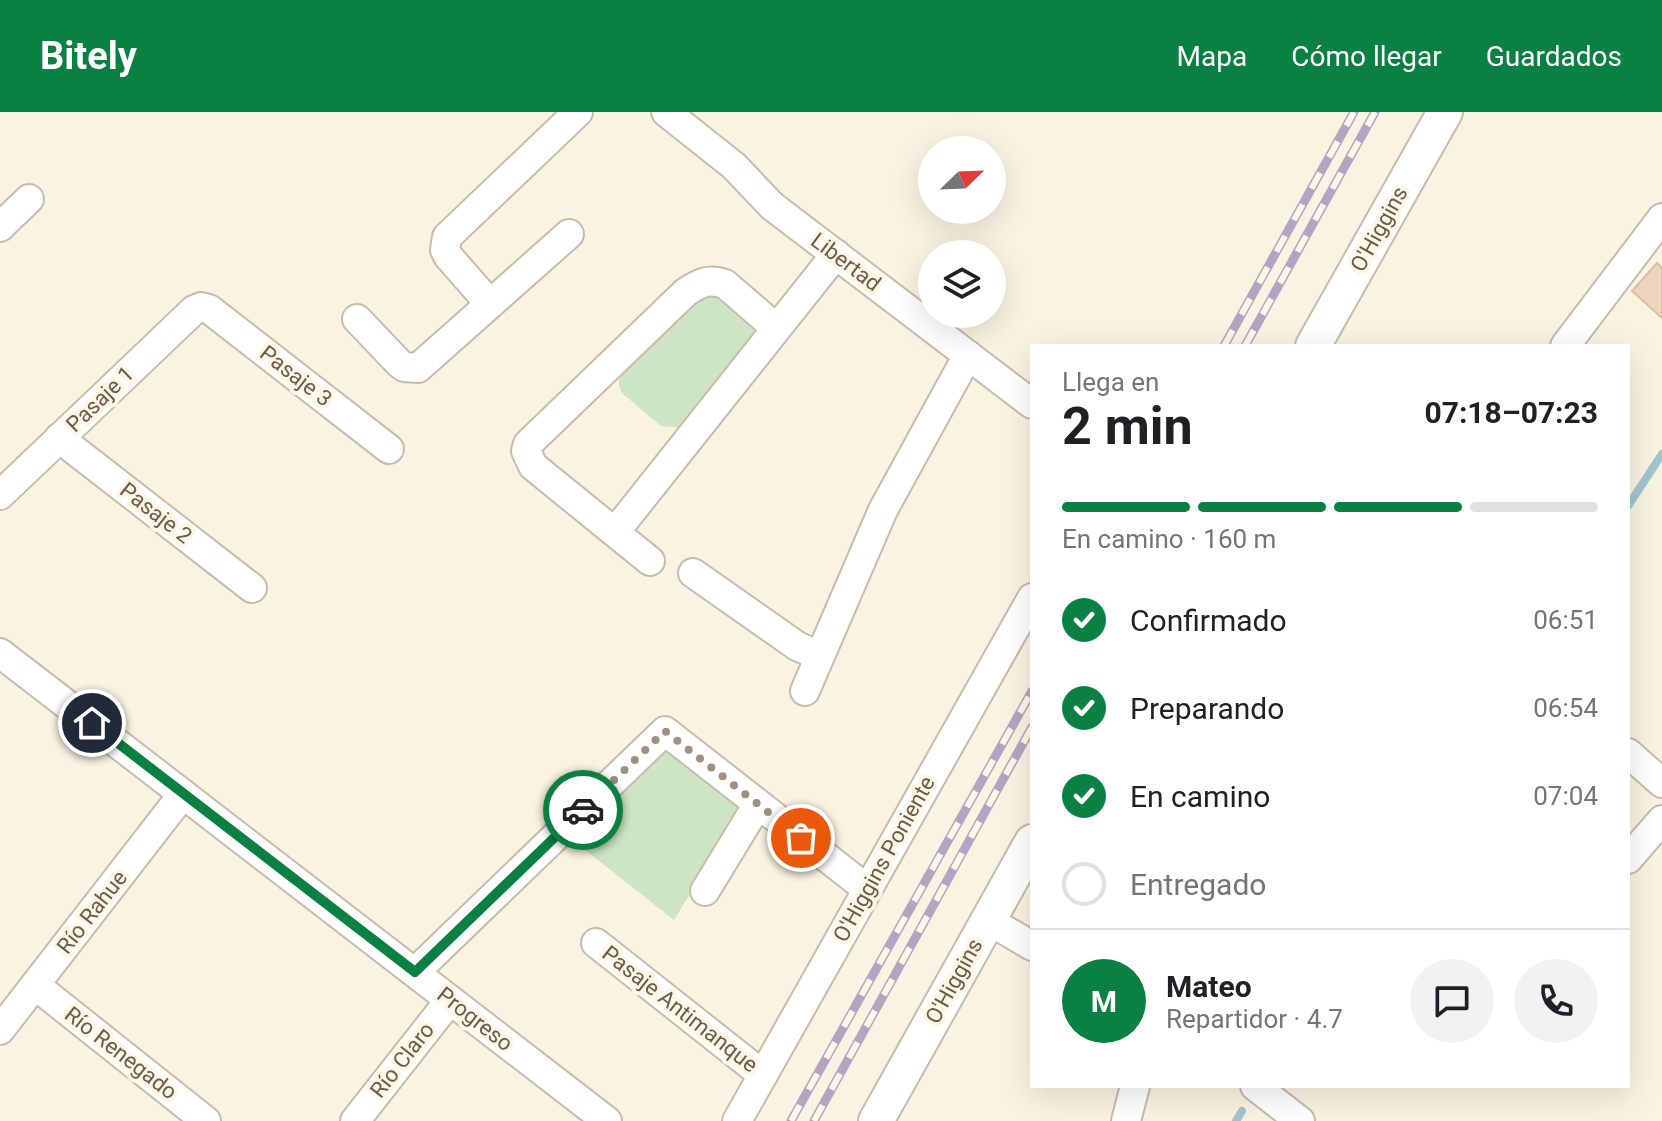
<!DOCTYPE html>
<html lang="es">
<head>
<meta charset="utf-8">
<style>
	body { margin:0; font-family:Roboto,sans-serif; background:#f2f2f2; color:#202124; height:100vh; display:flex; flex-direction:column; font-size:30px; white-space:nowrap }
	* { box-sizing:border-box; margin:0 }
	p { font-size:26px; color:#757577 }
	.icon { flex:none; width:44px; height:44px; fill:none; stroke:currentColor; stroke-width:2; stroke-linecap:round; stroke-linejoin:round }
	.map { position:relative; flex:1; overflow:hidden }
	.sheet { position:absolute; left:1030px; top:232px; width:600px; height:744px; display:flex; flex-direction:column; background:#fff; border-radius:0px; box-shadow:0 8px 32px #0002 }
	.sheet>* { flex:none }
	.needle { width:52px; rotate:67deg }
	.controls { position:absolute; left:918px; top:24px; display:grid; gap:16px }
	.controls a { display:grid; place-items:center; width:88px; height:88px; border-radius:50%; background:#fff; box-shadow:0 8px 32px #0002; font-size:40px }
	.pin { position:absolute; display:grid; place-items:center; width:68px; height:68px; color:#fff; margin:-34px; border:4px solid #fff; border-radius:50%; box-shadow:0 2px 8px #0007 }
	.courier { position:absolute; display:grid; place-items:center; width:80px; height:80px; margin:-40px; border:6px solid #0b8043; border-radius:50%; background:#fff; color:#222; box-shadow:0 2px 10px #0007 }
	.headline em { font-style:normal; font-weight:700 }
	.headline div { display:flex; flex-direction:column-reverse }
	.headline { display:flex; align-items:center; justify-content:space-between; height:136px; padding:0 32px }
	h1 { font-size:52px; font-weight:700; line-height:60px }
	.bar { display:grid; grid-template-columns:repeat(4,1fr); gap:12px 8px; align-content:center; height:96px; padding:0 32px }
	.bar i { height:10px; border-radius:6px; background:#e0e0e0 }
	.bar .current { background:#0b8043 }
	.bar p { grid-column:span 4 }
	.line { display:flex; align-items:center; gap:20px; padding:0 32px; border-top:2px solid #e0e0e0 }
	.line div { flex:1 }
	.round { display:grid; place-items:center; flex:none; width:84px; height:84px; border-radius:42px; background:#f2f2f2 }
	ol { padding:0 32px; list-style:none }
	li { display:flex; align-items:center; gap:24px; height:88px }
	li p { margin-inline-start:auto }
	li .icon { padding:8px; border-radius:50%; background:#0b8043; color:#fff; stroke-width:4 }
	li:last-child { color:#757577 }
	li i { width:44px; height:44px; border:4px solid #e0e0e0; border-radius:50% }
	header { display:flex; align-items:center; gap:48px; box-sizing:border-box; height:112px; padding:0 40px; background:#0b8043; color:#fff }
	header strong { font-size:38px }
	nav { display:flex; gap:44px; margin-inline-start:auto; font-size:28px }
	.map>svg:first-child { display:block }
	.green { fill:#cde5c3 }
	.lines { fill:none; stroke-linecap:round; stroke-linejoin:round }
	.stream { stroke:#a1c5d1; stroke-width:8 }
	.building { fill:#ecd4bd; stroke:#ddbd9f; stroke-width:2 }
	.minor-casing { stroke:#c9bbaa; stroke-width:32 }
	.tertiary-casing { stroke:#c9bbaa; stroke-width:38 }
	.minor { stroke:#fff; stroke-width:28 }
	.tertiary { stroke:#fff; stroke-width:34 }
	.rail-casing { stroke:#b6a3c1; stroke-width:9 }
	.rail { stroke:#fdf7e8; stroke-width:6; stroke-dasharray:18; stroke-linecap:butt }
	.done { stroke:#9f9080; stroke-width:8; stroke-dasharray:0 14.4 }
	.route { stroke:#0b8043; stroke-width:10 }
	.labels { text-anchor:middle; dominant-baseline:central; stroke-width:8; stroke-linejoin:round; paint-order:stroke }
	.street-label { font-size:22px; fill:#6e5b4b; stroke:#fdf7e8 }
</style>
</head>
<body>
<header>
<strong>Bitely</strong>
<nav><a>Mapa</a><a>Cómo llegar</a><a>Guardados</a></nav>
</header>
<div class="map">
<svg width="1662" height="1009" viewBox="0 0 1662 1009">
	<rect width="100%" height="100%" fill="#f9f3e2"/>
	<g class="green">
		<path d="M 712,182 C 732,186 755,209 756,229 L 685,316 L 661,314 L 623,282 L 619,275 L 619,264 L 694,189 Z"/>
		<polygon points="664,632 740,688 739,702 674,808 570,726"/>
	</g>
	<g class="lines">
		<g class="stream">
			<polyline points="1628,394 1662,342"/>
			<polyline points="1236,1009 1242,999"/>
		</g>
	</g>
	<polygon class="building" points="1657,151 1662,156 1662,206 1632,179"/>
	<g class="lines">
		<g class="minor-casing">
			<g id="minor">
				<polyline points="666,0 734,54 772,94 1032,292"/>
				<polyline points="0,115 29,87"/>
				<polyline points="490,192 448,144 445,138 447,125 578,0"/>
				<polyline points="357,207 399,251 404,255 418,256 569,122"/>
				<polyline points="1565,234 1662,106"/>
				<polyline points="59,326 252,476"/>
				<polyline points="0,383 194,198 201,195 209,197 389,337"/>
				<polyline points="615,420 836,142"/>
				<path d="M 650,449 L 533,354 L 526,339 L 528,332 L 686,180 C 700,171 708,166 725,172 L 776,216"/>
				<polyline points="693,461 797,534 819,544"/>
				<polyline points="0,541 607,1009"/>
				<polyline points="805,579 883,398 968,243"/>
				<polyline points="1628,641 1662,671"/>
				<polyline points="1628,747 1662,708"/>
				<polyline points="705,779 758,692"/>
				<polyline points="988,808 1032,834"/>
				<polyline points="596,831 763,963"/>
				<polyline points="415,860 665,619 867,777"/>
				<polyline points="35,873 206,1009"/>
				<polyline points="0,918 183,682"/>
				<polyline points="1255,974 1300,1009"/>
				<polyline points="355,1009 450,888"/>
				<polyline points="737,1009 1032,486"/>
				<polyline points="1126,1009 1135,974"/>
			</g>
		</g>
		<g class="tertiary-casing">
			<g id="tertiary">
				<polyline points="1313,234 1445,0"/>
				<polyline points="876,1009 1032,730"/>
			</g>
		</g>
		<use href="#minor" class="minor"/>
		<use href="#tertiary" class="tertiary"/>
		<g class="rail-casing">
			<g id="rail">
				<polyline points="1224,234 1354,0"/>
				<polyline points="1245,234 1375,0"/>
				<polyline points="791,1009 1032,579"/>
				<polyline points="814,1009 1032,615"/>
			</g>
		</g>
		<use href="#rail" class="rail"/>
	</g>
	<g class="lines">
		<polyline class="done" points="583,698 665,619 801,726"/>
		<polyline class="route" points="92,611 415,860 583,698"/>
	</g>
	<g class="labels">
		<g class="street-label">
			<text transform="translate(1379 117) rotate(-61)">O'Higgins</text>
			<text transform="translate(846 150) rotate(37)">Libertad</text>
			<text transform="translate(296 264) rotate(38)">Pasaje 3</text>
			<text transform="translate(100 287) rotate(-44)">Pasaje 1</text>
			<text transform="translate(156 401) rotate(38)">Pasaje 2</text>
			<text transform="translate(884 747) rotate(-61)">O'Higgins Poniente</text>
			<text transform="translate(92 800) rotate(-52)">Río Rahue</text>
			<text transform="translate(954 869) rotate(-61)">O'Higgins</text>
			<text transform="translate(680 897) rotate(38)">Pasaje Antimanque</text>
			<text transform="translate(475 907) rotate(38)">Progreso</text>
			<text transform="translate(121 941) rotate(38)">Río Renegado</text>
			<text transform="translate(402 948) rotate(-52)">Río Claro</text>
		</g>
	</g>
</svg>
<div class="controls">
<a><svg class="needle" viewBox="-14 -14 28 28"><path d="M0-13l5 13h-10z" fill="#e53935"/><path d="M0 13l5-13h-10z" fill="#757577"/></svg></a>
<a><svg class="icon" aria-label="layers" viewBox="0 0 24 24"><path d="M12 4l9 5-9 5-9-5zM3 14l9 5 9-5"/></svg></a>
</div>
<div class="pin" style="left:801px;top:726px;background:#ea580c"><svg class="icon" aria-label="bag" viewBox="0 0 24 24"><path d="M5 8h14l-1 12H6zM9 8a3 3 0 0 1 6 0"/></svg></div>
<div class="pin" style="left:92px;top:611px;background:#1f2937"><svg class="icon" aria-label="home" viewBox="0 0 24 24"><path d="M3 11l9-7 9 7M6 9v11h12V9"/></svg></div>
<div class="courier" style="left:583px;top:698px"><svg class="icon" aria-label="car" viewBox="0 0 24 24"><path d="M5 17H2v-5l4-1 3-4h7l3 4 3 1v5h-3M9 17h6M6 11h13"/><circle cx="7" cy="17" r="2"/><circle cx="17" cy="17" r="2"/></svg></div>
<section class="sheet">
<div class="headline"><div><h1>2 min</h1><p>Llega en</p></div><em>07:18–07:23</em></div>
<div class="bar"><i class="current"></i><i class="current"></i><i class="current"></i><i></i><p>En camino · 160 m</p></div>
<ol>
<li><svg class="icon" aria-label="check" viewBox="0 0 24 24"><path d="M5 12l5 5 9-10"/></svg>Confirmado<p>06:51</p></li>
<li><svg class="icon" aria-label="check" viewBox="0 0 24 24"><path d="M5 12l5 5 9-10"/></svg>Preparando<p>06:54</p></li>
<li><svg class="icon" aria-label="check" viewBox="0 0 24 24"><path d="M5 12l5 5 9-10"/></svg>En camino<p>07:04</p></li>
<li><i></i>Entregado</li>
</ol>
<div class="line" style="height:144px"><b class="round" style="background:#0b8043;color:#fff">M</b><div><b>Mateo</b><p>Repartidor · 4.7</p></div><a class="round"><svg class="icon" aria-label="chat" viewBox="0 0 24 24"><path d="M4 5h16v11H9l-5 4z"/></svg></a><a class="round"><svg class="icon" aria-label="phone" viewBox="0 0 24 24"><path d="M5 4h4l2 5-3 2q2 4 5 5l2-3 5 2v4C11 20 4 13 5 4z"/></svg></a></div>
</section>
</div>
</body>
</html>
